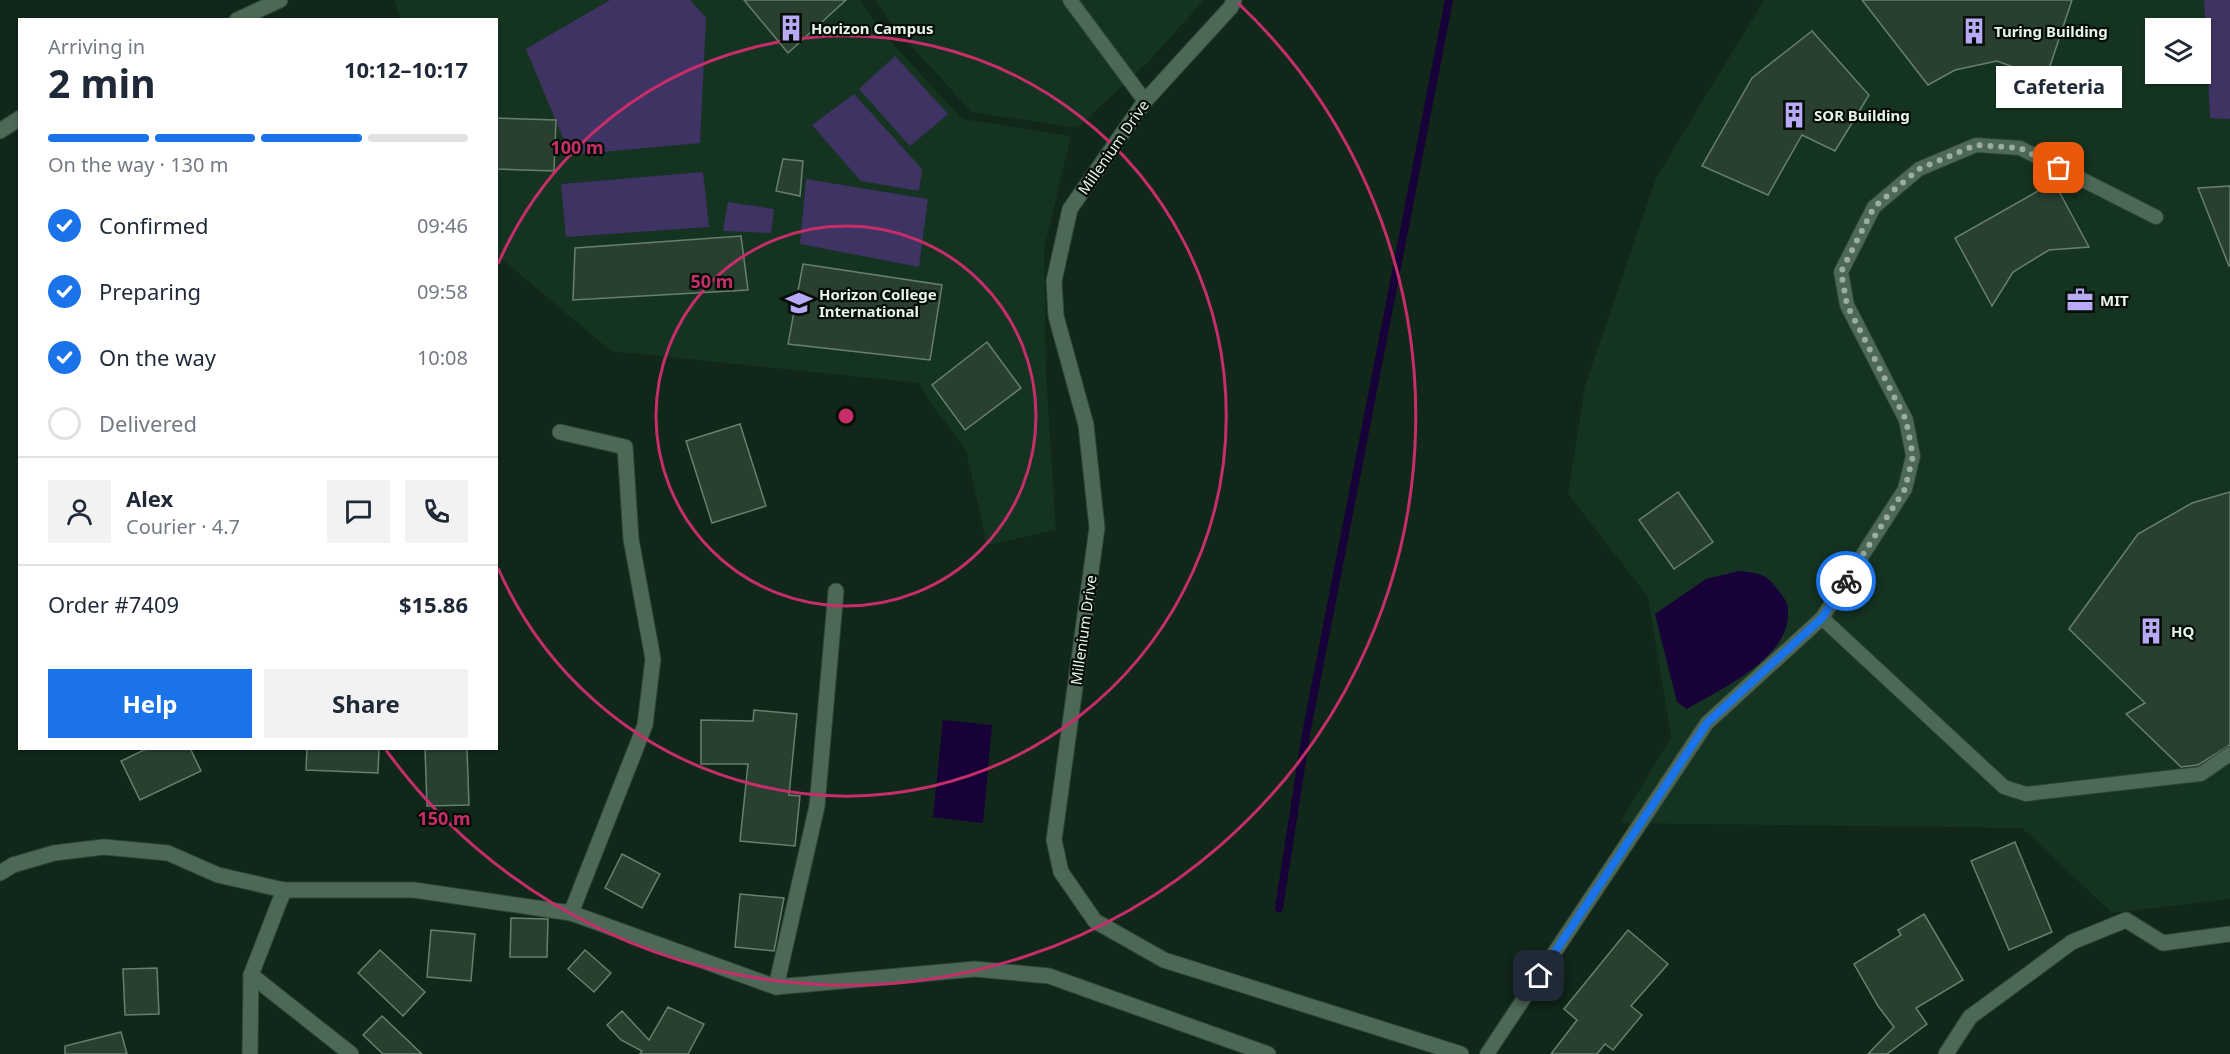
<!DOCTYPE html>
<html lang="en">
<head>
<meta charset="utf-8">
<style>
	body { margin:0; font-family:"Noto Sans",sans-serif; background:#f2f2f3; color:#1f2937; height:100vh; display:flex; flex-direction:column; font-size:22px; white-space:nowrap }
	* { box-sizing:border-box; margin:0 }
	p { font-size:20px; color:#747a83 }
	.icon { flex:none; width:33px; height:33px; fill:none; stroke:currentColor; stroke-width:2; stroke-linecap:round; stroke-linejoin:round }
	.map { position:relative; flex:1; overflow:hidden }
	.sheet { position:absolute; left:18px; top:18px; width:480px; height:732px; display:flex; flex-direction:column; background:#fff; border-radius:0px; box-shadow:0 2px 4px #0004 }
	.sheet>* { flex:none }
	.tools { position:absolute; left:2145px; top:18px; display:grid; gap:12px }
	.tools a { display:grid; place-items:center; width:66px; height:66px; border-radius:0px; background:#fff; box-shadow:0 2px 4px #0004; font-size:30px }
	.pin { position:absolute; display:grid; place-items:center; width:51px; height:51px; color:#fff; margin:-26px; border-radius:12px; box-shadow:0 3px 9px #0006 }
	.courier { position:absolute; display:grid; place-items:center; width:60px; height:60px; margin:-30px; border:4px solid #1a73e8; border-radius:50%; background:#fff; color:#222; box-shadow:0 2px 8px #0007 }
	.bubble { position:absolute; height:42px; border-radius:0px; background:#fff; box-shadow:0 2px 4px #0004; font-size:20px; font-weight:700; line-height:42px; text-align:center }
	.summary em { font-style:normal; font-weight:700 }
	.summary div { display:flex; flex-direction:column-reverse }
	.summary { display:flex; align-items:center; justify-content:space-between; height:102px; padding:0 30px }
	h1 { font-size:39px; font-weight:700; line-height:45px }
	.bar { display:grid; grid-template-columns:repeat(4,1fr); gap:9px 6px; align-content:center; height:72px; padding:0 30px }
	.bar i { height:8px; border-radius:4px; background:#e0e1e3 }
	.bar .current { background:#1a73e8 }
	.bar p { grid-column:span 4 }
	.line { display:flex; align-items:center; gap:15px; padding:0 30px; border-top:2px solid #e0e1e3 }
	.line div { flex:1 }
	.round { display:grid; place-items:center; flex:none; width:63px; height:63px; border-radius:0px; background:#f2f2f3 }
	ol { padding:0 30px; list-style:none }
	li { display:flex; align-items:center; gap:18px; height:66px }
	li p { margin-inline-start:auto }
	li .icon { padding:6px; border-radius:50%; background:#1a73e8; color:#fff; stroke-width:4 }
	li:last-child { color:#747a83 }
	li i { width:33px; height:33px; border:3px solid #e0e1e3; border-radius:50% }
	.action { display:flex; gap:12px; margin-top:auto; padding:12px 30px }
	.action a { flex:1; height:69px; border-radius:0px; background:#1a73e8; color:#fff; font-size:24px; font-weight:700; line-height:69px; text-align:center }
	.action a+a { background:#f2f2f3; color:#1f2937 }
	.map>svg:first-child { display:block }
	.built { fill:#153321; fill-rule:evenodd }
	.green { fill:#3e3362 }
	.water { fill:#170138 }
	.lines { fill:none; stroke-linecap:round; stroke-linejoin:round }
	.stream { stroke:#170138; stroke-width:8 }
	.building { fill:#294031; stroke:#67806e; stroke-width:1.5 }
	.service-casing { stroke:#2e4436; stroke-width:16 }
	.minor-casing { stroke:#2e4436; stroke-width:17 }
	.tertiary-casing { stroke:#2e4436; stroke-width:17 }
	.service { stroke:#4d6856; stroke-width:14 }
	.minor { stroke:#4d6856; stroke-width:15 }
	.tertiary { stroke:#4d6856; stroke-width:15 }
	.done { stroke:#9baca1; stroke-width:6; stroke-dasharray:0 10.8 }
	.route { stroke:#1a73e8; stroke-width:8 }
	.ring { fill:none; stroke:#c62e69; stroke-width:3 }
	.labels { text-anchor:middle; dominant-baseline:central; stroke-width:4.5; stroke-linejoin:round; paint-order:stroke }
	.poi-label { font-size:15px; font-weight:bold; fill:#e6f4ea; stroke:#050d07; text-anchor:start }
	.street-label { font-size:15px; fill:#e6f4ea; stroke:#050d07 }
	.centre { fill:#c62e69; stroke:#050d07; stroke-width:3 }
	.ring-label { font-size:18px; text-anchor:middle; font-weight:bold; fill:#c62e69; stroke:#050d07; stroke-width:4.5; stroke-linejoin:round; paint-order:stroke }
</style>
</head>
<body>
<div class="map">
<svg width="2230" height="1054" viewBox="0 0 2230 1054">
	<rect width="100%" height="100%" fill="#102719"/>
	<g class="built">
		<polygon points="395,0 861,0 881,31 962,119 1071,136 1044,249 1046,373 1056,530 987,545 966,450 929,401 919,383 611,351 497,255 496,20 400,19"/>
		<polygon points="875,0 1204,0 1148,62 1077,128 971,112 890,22"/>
		<path d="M 1764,0 L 2230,0 L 2230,899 L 2112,913 L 2022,828 L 1620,823 L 1671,737 L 1648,597 L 1568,494 L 1585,386 L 1656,178 ZM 2156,28 L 2200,28 L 2200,74 L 2156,74 Z"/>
	</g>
	<g class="green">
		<polygon points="610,0 690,0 706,18 700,143 570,155 526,49"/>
		<polygon points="2204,0 2230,0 2230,119 2210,118"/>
		<polygon points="895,56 948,114 910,146 859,89"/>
		<polygon points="854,94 922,169 919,191 861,181 812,125"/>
		<polygon points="703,172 709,227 566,237 561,184"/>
		<polygon points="806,179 928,199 919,267 800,244"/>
		<polygon points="728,202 774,209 771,233 723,231"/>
	</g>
	<g class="water">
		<path d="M 1739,571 C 1766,574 1767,575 1784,598 C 1788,604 1788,607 1788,615 C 1787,659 1721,689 1687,709 L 1677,702 L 1655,614 L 1706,579 Z"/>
		<polygon points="943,720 992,725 983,823 933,817"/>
	</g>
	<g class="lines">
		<polyline class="stream" points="1279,908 1306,734 1449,0"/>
	</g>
	<g class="building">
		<polygon points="744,0 846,0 788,53"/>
		<polygon points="1862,0 2072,0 2047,75 2032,74 1997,61 1955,70 1928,85"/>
		<polygon points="1812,31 1869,95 1835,151 1802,135 1768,195 1702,166 1752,78"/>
		<polygon points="496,118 556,120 554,171 496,169"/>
		<polygon points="783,159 803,161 800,196 776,191"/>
		<polygon points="2054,182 2089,247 2049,250 2013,272 1992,306 1955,238"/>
		<polygon points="2230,186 2230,265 2229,266 2198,188"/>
		<polygon points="741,236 748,290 573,300 575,248"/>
		<polygon points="803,264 942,285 930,360 788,344"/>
		<polygon points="987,342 1021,388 965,430 932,385"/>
		<polygon points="740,424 766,506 712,523 686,441"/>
		<polygon points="1678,492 1713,542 1674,569 1639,520"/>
		<polygon points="2230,492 2230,745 2198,765 2181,767 2126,714 2145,703 2069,629 2138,534 2192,503"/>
		<polygon points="754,710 797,714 789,795 800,796 795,846 740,841 748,764 701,764 701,720 753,721"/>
		<polygon points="148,748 190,748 201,771 140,800 121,761"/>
		<polygon points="307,748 379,748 378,773 306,770"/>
		<polygon points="467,748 469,805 427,806 425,749"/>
		<polygon points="2015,842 2052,932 2009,950 1971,861"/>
		<polygon points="622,854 660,874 642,908 605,888"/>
		<polygon points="740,894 784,898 774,951 735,947"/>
		<polygon points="1924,914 1963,980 1916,1008 1927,1024 1887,1054 1868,1054 1894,1027 1878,1006 1854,964 1901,935 1898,930"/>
		<polygon points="511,918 548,919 547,957 510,957"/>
		<polygon points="431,930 475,934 471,981 427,977"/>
		<polygon points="1628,930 1668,964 1631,1006 1642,1015 1613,1050 1605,1044 1597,1054 1551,1054 1577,1020 1564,1009"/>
		<polygon points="380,950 425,992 403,1016 358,973"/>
		<polygon points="585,950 611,973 594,992 568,969"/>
		<polygon points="157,968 159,1014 125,1015 123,969"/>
		<polygon points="668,1007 704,1024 688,1054 640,1054 642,1051 621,1040 607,1025 622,1011 649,1040"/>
		<polygon points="382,1016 422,1054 383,1054 363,1035"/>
		<polygon points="121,1032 127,1054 65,1054 65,1046"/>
	</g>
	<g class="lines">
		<g class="service-casing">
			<g id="service">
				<polyline points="1070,0 1145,101"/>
				<polyline points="1822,618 2004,787 2026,794 2201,774 2230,754"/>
				<polyline points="1487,1054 1707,723 1822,618 1905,489 1913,456 1906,420 1847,305 1841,272 1874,207 1919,169 1976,145 2020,148 2156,217"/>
			</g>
		</g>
		<g class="minor-casing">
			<g id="minor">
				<polyline points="237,20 280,0"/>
				<polyline points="0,131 20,118"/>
				<polyline points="560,432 625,447 631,539 653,659 645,725 571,913"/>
				<polyline points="284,890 251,975 351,1054"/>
				<polyline points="776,987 817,806 836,591"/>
				<polyline points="250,1054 251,975"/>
				<polyline points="1946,1054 1970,1017 2072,942 2126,920 2163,943 2230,934"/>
			</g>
		</g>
		<g class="tertiary-casing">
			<g id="tertiary">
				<polyline points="1234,0 1231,7 1145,101 1070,209 1054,281 1056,316 1086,425 1097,528 1054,840 1061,872 1095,921 1164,960 1461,1054"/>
				<polyline points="0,873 13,865 54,853 104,847 168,853 218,875 284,890 414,890 571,913 776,987 975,969 1049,976 1268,1054"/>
			</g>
		</g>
		<use href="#service" class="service"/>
		<use href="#minor" class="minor"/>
		<use href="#tertiary" class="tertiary"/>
	</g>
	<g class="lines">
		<polyline class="done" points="1846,581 1905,489 1913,456 1906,420 1847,305 1841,272 1874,207 1919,169 1976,145 2020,148 2059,168"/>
		<polyline class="route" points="1539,976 1707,723 1822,618 1846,581"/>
	</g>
	<g class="ring">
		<circle cx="846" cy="416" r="190"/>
		<path d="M498 264A380 380 0 1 1 498 568"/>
		<path d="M1238 3A569 569 0 1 1 386 750"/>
	</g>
	<defs>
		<g id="building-bare" transform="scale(2.07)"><path d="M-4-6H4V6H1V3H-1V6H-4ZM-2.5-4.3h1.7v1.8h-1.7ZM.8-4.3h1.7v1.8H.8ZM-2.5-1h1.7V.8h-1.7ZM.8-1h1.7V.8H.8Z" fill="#b9aaf7" stroke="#050d07" stroke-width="2.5" paint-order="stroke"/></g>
		<g id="office-bare" transform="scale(2.07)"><path d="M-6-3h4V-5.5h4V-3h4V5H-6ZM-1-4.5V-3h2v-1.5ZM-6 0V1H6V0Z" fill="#b9aaf7" stroke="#050d07" stroke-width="2.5" paint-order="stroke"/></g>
		<g id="school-bare" transform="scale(2.07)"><path d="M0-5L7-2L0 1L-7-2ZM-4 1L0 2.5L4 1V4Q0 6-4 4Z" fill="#b9aaf7" stroke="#050d07" stroke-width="2.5" paint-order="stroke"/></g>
	</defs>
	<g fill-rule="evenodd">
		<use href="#building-bare" x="791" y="28"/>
		<use href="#building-bare" x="1974" y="31"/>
		<use href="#building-bare" x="1794" y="115"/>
		<use href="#office-bare" x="2080" y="300"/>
		<use href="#school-bare" x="799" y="303"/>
		<use href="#building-bare" x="2151" y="631"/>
	</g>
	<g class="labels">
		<g class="poi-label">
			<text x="811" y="28">Horizon Campus</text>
			<text x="1994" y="31">Turing Building</text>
			<text x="1814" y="115">SOR Building</text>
			<text x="819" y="294">Horizon College<tspan x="819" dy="17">International</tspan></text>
			<text x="2100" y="300">MIT</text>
			<text x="2171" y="631">HQ</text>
		</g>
		<g class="street-label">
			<text transform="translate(1113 147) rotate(-55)">Millenium Drive</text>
			<text transform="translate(1083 630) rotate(-82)">Millenium Drive</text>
		</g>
	</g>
	<circle cx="846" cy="416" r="9" class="centre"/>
	<g class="ring-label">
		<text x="577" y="154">100 m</text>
		<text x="712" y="288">50 m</text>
		<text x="444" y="825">150 m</text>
	</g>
</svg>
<div class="tools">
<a><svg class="icon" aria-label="layers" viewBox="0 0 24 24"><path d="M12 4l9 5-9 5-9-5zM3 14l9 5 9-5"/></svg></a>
</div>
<div class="pin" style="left:2059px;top:168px;background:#ea580c"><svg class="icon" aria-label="bag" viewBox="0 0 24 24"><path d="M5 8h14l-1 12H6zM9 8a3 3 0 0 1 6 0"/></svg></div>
<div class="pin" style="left:1539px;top:976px;background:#1f2937"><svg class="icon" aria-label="home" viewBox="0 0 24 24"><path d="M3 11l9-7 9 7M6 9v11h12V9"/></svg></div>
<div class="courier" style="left:1846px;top:581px"><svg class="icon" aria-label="bike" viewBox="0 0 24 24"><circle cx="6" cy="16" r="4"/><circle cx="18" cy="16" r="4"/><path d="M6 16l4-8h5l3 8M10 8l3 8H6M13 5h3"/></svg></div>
<div class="bubble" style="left:1996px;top:66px;width:126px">Cafeteria</div>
<section class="sheet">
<div class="summary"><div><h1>2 min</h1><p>Arriving in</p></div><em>10:12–10:17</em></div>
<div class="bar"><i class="current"></i><i class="current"></i><i class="current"></i><i></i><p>On the way · 130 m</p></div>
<ol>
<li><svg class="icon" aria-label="check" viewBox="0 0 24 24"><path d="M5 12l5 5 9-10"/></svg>Confirmed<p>09:46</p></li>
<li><svg class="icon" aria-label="check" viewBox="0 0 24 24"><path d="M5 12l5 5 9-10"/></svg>Preparing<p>09:58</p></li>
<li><svg class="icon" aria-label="check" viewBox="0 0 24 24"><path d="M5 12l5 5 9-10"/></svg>On the way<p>10:08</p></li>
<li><i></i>Delivered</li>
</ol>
<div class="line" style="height:108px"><a class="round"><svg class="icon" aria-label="person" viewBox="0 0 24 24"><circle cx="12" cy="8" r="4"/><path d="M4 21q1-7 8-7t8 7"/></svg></a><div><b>Alex</b><p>Courier · 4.7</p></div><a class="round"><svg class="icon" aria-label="chat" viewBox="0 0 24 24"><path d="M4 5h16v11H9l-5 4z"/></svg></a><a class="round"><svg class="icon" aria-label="phone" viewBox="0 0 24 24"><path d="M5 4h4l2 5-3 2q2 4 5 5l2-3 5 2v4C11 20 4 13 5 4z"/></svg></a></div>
<div class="line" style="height:78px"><div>Order #7409</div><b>$15.86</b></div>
<div class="action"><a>Help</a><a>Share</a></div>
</section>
</div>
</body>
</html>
